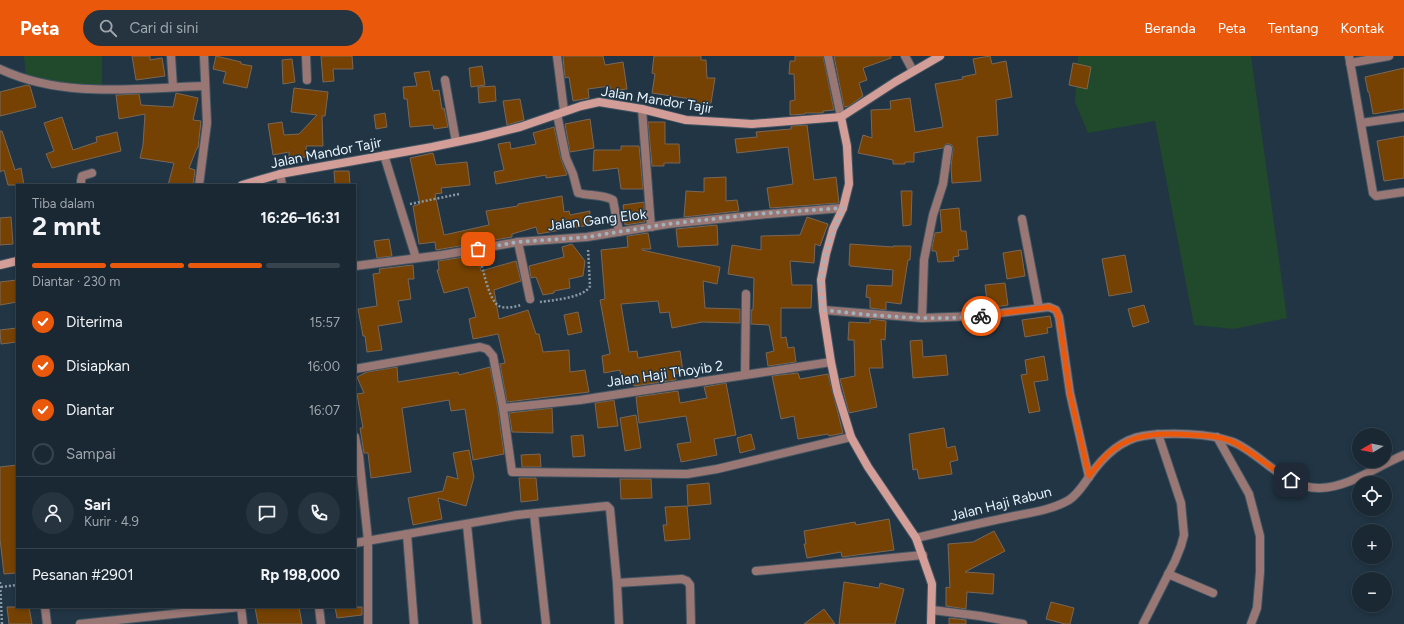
<!DOCTYPE html>
<html lang="id">
<head>
<meta charset="utf-8">
<style>
	body { margin:0; font-family:Figtree,sans-serif; background:#26343f; color:#f1f3f6; height:100vh; display:flex; flex-direction:column; font-size:15px; white-space:nowrap }
	* { box-sizing:border-box; margin:0 }
	p { font-size:13px; color:#9fa6ac }
	.icon { flex:none; width:22px; height:22px; fill:none; stroke:currentColor; stroke-width:2; stroke-linecap:round; stroke-linejoin:round }
	.map { position:relative; flex:1; overflow:hidden }
	.panel { position:absolute; left:16px; top:128px; width:340px; height:424px; display:flex; flex-direction:column; background:#192833; border-radius:0px; box-shadow:0 2px 6px #0003,0 0 0 1px #37444e }
	.panel>* { flex:none }
	.needle { width:26px; rotate:260deg }
	.tools { position:absolute; left:1352px; top:372px; display:grid; gap:8px }
	.tools a { display:grid; place-items:center; width:40px; height:40px; border-radius:50%; background:#192833; box-shadow:0 2px 6px #0003,0 0 0 1px #37444e; font-size:20px }
	.pin { position:absolute; display:grid; place-items:center; width:34px; height:34px; color:#fff; margin:-17px; border-radius:8px; box-shadow:0 2px 6px #0006 }
	.courier { position:absolute; display:grid; place-items:center; width:40px; height:40px; margin:-20px; border:3px solid #ea580c; border-radius:50%; background:#fff; color:#222; box-shadow:0 1px 5px #0007 }
	.headline em { font-style:normal; font-weight:700 }
	.headline div { display:flex; flex-direction:column-reverse }
	.headline { display:flex; align-items:center; justify-content:space-between; height:68px; padding:0 16px }
	h1 { font-size:26px; font-weight:700; line-height:30px }
	.bar { display:grid; grid-template-columns:repeat(4,1fr); gap:6px 4px; align-content:center; height:48px; padding:0 16px }
	.bar i { height:5px; border-radius:3px; background:#37444e }
	.bar .on { background:#ea580c }
	.bar p { grid-column:span 4 }
	.line { display:flex; align-items:center; gap:10px; padding:0 16px; border-top:1px solid #37444e }
	.line div { flex:1 }
	.round { display:grid; place-items:center; flex:none; width:42px; height:42px; border-radius:21px; background:#26343f }
	ol { padding:0 16px; list-style:none }
	li { display:flex; align-items:center; gap:12px; height:44px }
	li p { margin-inline-start:auto }
	li .icon { padding:4px; border-radius:50%; background:#ea580c; color:#fff; stroke-width:4 }
	li:last-child { color:#9fa6ac }
	li i { width:22px; height:22px; border:2px solid #37444e; border-radius:50% }
	header { display:flex; align-items:center; gap:24px; box-sizing:border-box; height:56px; padding:0 20px; background:#ea580c; color:#fff }
	header strong { font-size:19px }
	nav { display:flex; gap:22px; margin-inline-start:auto; font-size:14px }
	.search { width:280px; height:36px; background:#26343f; display:flex; align-items:center; gap:10px; box-sizing:border-box; padding:0 14px; border-radius:22px; color:#9fa6ac; font-size:15px }
	.map>svg:first-child { display:block }
	.green { fill:#204a2b }
	.building { fill:#754203; stroke:#7b6756 }
	.lines { fill:none; stroke-linecap:round; stroke-linejoin:round }
	.street-casing { stroke:#415462; stroke-width:10 }
	.secondary-casing { stroke:#415462; stroke-width:10 }
	.path { stroke:#8999a5; stroke-width:2.5; stroke-dasharray:2 2; stroke-linecap:butt }
	.street { stroke:#997774; stroke-width:8 }
	.secondary { stroke:#d39d98; stroke-width:8 }
	.done { stroke:#a2b2bd; stroke-width:4; stroke-dasharray:0 7.2 }
	.route { stroke:#ea580c; stroke-width:5 }
	.labels { text-anchor:middle; dominant-baseline:central; stroke-width:3; stroke-linejoin:round; paint-order:stroke }
	.street-label { font-size:14px; fill:#e8f5fe; stroke:#213544 }
</style>
</head>
<body>
<header>
<strong>Peta</strong>
<div class="search"><svg class="icon" aria-label="search" viewBox="0 0 24 24"><circle cx="10" cy="10" r="6"/><path d="M15 15l6 6"/></svg>Cari di sini</div>
<nav><a>Beranda</a><a>Peta</a><a>Tentang</a><a>Kontak</a></nav>
</header>
<div class="map">
<svg width="1404" height="568" viewBox="0 0 1404 568">
	<rect width="100%" height="100%" fill="#213544"/>
	<g class="green">
		<polygon points="24,0 102,0 102,32 26,22"/>
		<polygon points="1078,0 1251,0 1287,262 1234,273 1194,269 1155,65 1088,77 1075,46"/>
	</g>
	<g class="building">
		<polygon points="132,0 150,0 150,4 162,2 165,20 136,24"/>
		<polygon points="216,0 241,6 241,8 252,10 247,32 223,27 226,16 213,13"/>
		<polygon points="321,0 352,0 353,13 333,13 334,25 323,26"/>
		<polygon points="563,0 603,0 605,9 623,6 627,33 611,35 610,30 588,33 589,42 573,45 569,21 565,22"/>
		<polygon points="654,0 701,0 701,4 706,4 707,22 715,22 711,47 705,47 705,52 690,51 691,43 652,37 655,18 652,17"/>
		<polygon points="795,0 823,0 834,54 823,55 823,57 805,57 805,58 790,59 790,45 795,44 794,18 789,18 790,5 795,5"/>
		<polygon points="834,0 891,0 891,2 863,12 867,24 859,27 863,40 849,50 844,51"/>
		<polygon points="990,0 992,8 1006,5 1012,41 996,44 998,79 977,81 981,125 952,127 951,111 953,93 952,89 949,88 946,88 943,92 914,97 914,106 905,106 905,108 893,108 893,104 858,97 863,79 872,82 871,54 891,53 890,45 910,42 915,76 943,71 935,28 963,23 962,21 976,18 973,3"/>
		<polygon points="292,3 295,26 283,28 282,4"/>
		<polygon points="1073,7 1091,11 1087,33 1069,29"/>
		<polygon points="482,10 485,29 471,31 469,12"/>
		<polygon points="1404,12 1404,53 1373,58 1369,36 1368,36 1365,21"/>
		<polygon points="429,15 433,35 439,34 442,53 444,52 448,71 434,73 433,69 410,71 407,43 404,43 403,31 417,30 414,17"/>
		<polygon points="27,29 30,30 36,51 0,60 0,36"/>
		<polygon points="495,30 496,45 479,47 478,31"/>
		<polygon points="294,32 328,36 325,60 322,60 323,90 306,90 307,101 289,102 289,96 273,99 268,68 282,66 284,79 299,78 317,59 291,56"/>
		<polygon points="176,37 198,42 193,64 201,65 198,92 197,92 189,112 195,114 193,129 168,129 174,107 140,102 143,89 145,58 119,63 116,39 139,38 141,49 173,51"/>
		<polygon points="520,43 524,64 507,69 503,45"/>
		<polygon points="385,57 387,71 376,73 374,59"/>
		<polygon points="62,61 73,94 97,86 96,81 117,76 121,95 52,112 46,98 54,95 44,67"/>
		<polygon points="590,63 594,92 570,96 565,68"/>
		<polygon points="648,66 665,66 665,88 679,88 680,107 664,107 664,110 652,110"/>
		<polygon points="807,69 814,124 836,121 839,147 770,152 767,132 793,128 788,91 737,97 735,83 757,81 756,76 791,73 791,70"/>
		<polygon points="554,71 561,103 567,119 546,122 546,119 496,128 494,116 504,114 498,88 510,86 511,93 536,88 533,77"/>
		<polygon points="0,75 2,75 15,114 21,112 24,129 8,129 4,114 0,116"/>
		<polygon points="1404,80 1404,122 1384,125 1377,85"/>
		<polygon points="621,90 639,90 643,133 621,133 618,112 593,115 594,94 621,94"/>
		<polygon points="433,97 436,109 467,106 470,129 441,132 442,137 435,138 444,179 489,169 486,155 518,150 518,148 562,140 564,156 569,155 570,159 590,155 589,169 538,178 536,171 512,178 512,181 436,194 435,186 419,188 413,150 420,148 410,102"/>
		<polygon points="334,115 349,115 350,129 335,129"/>
		<polygon points="726,121 726,145 737,144 739,155 684,161 686,135 704,136 704,122"/>
		<polygon points="901,135 912,135 911,169 903,170"/>
		<polygon points="644,146 645,166 625,169 623,149"/>
		<polygon points="959,152 961,175 966,175 968,193 958,194 959,200 953,201 954,205 938,206 936,195 932,195 932,192 935,177 942,176 940,154"/>
		<polygon points="11,161 13,188 0,189 0,162"/>
		<polygon points="807,161 828,168 820,190 815,188 814,207 790,205 792,229 812,229 811,252 781,252 781,282 786,281 788,292 794,291 796,306 768,310 766,297 774,295 769,269 751,268 751,254 753,254 754,222 728,218 732,189 761,194 761,180 800,179"/>
		<polygon points="717,169 718,189 678,191 676,173"/>
		<polygon points="648,177 651,193 642,193 642,194 720,211 717,228 703,225 705,252 740,253 740,267 702,266 672,272 669,256 660,257 658,245 621,248 629,296 637,295 638,302 680,295 683,316 675,318 676,324 634,330 633,323 621,325 620,314 604,317 602,300 610,298 600,244 605,243 601,194 628,191 627,180"/>
		<polygon points="389,183 392,200 377,202 374,185"/>
		<polygon points="572,188 585,205 583,220 569,223 570,232 554,235 554,237 543,239 536,221 531,222 529,210 564,201 562,191"/>
		<polygon points="850,188 893,191 893,190 911,190 910,204 908,204 901,248 886,246 886,254 870,252 870,242 866,241 867,229 892,230 893,214 850,210 850,209 849,209"/>
		<polygon points="1021,194 1025,220 1007,223 1003,197"/>
		<polygon points="477,199 481,215 516,205 521,225 494,234 499,263 528,254 536,278 539,278 543,296 569,294 570,316 585,314 589,336 507,346 500,308 505,307 498,278 473,283 469,263 476,261 468,231 444,237 437,214 439,214 438,205"/>
		<polygon points="1125,199 1132,236 1109,240 1102,203"/>
		<polygon points="413,209 414,223 408,223 411,243 398,245 402,266 378,270 382,294 367,296 365,280 363,280 358,253 377,250 373,218 380,217 379,213"/>
		<polygon points="17,224 17,246 0,249 0,226"/>
		<polygon points="1005,227 1008,249 988,252 985,229"/>
		<polygon points="1144,249 1149,266 1133,271 1128,253"/>
		<polygon points="578,256 582,276 568,279 564,259"/>
		<polygon points="1050,260 1052,271 1047,272 1048,277 1025,281 1022,264"/>
		<polygon points="870,263 886,265 885,284 881,283 883,312 869,312 877,351 849,357 840,323 855,320 854,284 848,284 849,266 870,267"/>
		<polygon points="17,272 17,286 1,288 0,274"/>
		<polygon points="922,284 923,301 946,299 948,319 913,322 910,285"/>
		<polygon points="1044,300 1048,324 1034,326 1040,355 1029,357 1021,319 1027,318 1025,304"/>
		<polygon points="397,311 398,326 458,316 459,319 490,311 498,353 504,398 473,404 465,353 451,355 449,344 402,352 411,416 371,422 368,397 364,397 360,372 363,372 357,338 364,337 357,321 367,316"/>
		<polygon points="798,317 800,323 828,318 843,377 829,380 828,378 798,383 794,360 781,363 772,320"/>
		<polygon points="726,327 736,379 714,383 717,399 681,406 677,388 691,386 686,360 639,367 636,341 678,335 680,347 707,342 704,331"/>
		<polygon points="614,344 618,370 598,372 595,347"/>
		<polygon points="552,352 553,377 512,376 509,357"/>
		<polygon points="636,359 641,392 625,395 620,362"/>
		<polygon points="944,372 947,392 955,390 958,404 950,406 952,418 919,423 917,413 913,414 909,378"/>
		<polygon points="751,378 755,393 740,397 737,382"/>
		<polygon points="583,379 585,400 573,401 571,380"/>
		<polygon points="469,394 474,421 466,450 438,442 442,463 413,469 408,442 443,435 447,420 458,423 453,397"/>
		<polygon points="540,398 541,411 522,411 521,399"/>
		<polygon points="17,409 17,517 4,518 0,483 0,411"/>
		<polygon points="519,422 536,422 538,444 521,446"/>
		<polygon points="620,423 651,423 652,442 621,443"/>
		<polygon points="709,427 711,448 688,450 687,429"/>
		<polygon points="687,450 690,483 665,485 663,469 667,469 665,451"/>
		<polygon points="889,463 894,494 842,501 841,496 807,502 804,488 806,488 804,475 855,466 856,469"/>
		<polygon points="994,475 1005,495 965,516 994,518 993,538 967,536 966,553 946,550 946,531 950,532 948,488 973,486"/>
		<polygon points="844,526 879,532 880,527 904,533 895,568 839,568"/>
		<polygon points="1051,546 1074,552 1070,568 1065,568 1046,563"/>
		<polygon points="7,551 29,551 32,568 9,568"/>
		<polygon points="255,551 299,551 302,568 258,568"/>
		<polygon points="335,551 362,551 362,559 337,562"/>
		<polygon points="824,553 835,568 804,568"/>
		<polygon points="949,562 966,564 966,568 949,568"/>
	</g>
	<g class="lines">
		<g class="street-casing">
			<g id="street">
				<polyline points="171,0 173,31"/>
				<polyline points="306,0 307,24"/>
				<polyline points="557,0 564,55"/>
				<polyline points="828,0 841,61"/>
				<polyline points="905,0 913,15"/>
				<polyline points="1349,0 1373,137 1376,140 1404,136"/>
				<polyline points="1350,7 1389,0"/>
				<path d="M 0,13 C 64,43 137,32 205,30"/>
				<polyline points="445,24 456,86"/>
				<polyline points="642,53 651,171"/>
				<path d="M 557,58 L 566,102 L 573,118 L 578,137 C 589,140 603,138 613,144 L 619,176"/>
				<polyline points="1361,67 1404,61"/>
				<polyline points="384,99 416,202"/>
				<polyline points="280,118 282,129"/>
				<polyline points="81,129 81,125 82,120 92,117"/>
				<polyline points="199,129 207,67 204,0"/>
				<polyline points="1022,163 1039,252"/>
				<polyline points="518,186 530,243"/>
				<polyline points="355,210 442,199 518,186 587,181 668,168 757,159 843,152"/>
				<polyline points="823,254 922,262 976,260 1049,251 1056,254 1059,261 1070,337 1089,421"/>
				<polyline points="922,262 924,204 933,159 943,128 948,93"/>
				<polyline points="355,313 480,291 487,293 493,300 503,352 512,416 687,418 717,413 851,381"/>
				<polyline points="745,319 746,238"/>
				<polyline points="503,352 580,344 831,306"/>
				<polyline points="355,381 359,400 368,484 368,568"/>
				<polyline points="1217,381 1249,438 1260,480 1260,516 1257,552 1251,568"/>
				<polyline points="534,458 546,568"/>
				<polyline points="467,469 477,568"/>
				<polyline points="407,478 414,568"/>
				<path d="M 916,482 C 946,475 976,468 1005,462 C 1027,457 1050,455 1069,444 C 1078,438 1083,429 1089,421 C 1102,402 1119,384 1143,380 C 1167,376 1210,377 1233,386 C 1262,398 1285,433 1320,432 C 1350,431 1377,410 1404,399"/>
				<polyline points="355,487 517,459 607,450 610,453 617,527 619,568"/>
				<polyline points="756,515 923,499"/>
				<polyline points="1168,518 1213,537"/>
				<polyline points="617,527 682,523 687,525 690,529 691,568"/>
				<polyline points="45,551 47,568"/>
				<polyline points="241,551 243,568"/>
				<polyline points="319,551 321,568"/>
				<polyline points="932,554 980,560 1023,568"/>
				<polyline points="80,568 239,551"/>
				<polyline points="1143,568 1175,505 1181,490 1184,479 1181,447 1158,378"/>
			</g>
		</g>
		<g class="secondary-casing">
			<g id="secondary">
				<polyline points="841,61 847,90 849,128 843,152 833,173 826,198 821,224 823,254 831,306 837,335 851,381 868,411 916,482 932,528 931,568"/>
				<polyline points="242,129 280,118 432,91 480,81 520,71 581,50 599,46 642,53 686,64 721,66 752,68 841,61 895,26 940,0"/>
				<polyline points="0,209 17,205"/>
			</g>
		</g>
		<g class="path">
			<polyline points="410,148 459,138"/>
			<path d="M 480,202 C 483,213 489,245 499,250 C 505,253 514,251 521,249"/>
			<path d="M 540,246 C 553,244 584,242 590,230 L 588,192"/>
			<polyline points="0,526 2,568"/>
			<polyline points="1,531 17,529"/>
		</g>
		<use href="#street" class="street"/>
		<use href="#secondary" class="secondary"/>
	</g>
	<g class="lines">
		<path class="done" d="M 478,193 L 518,186 L 587,181 L 668,168 L 757,158 L 843,152 C 833,175 824,198 821,223 C 820,233 822,244 823,254 C 875,260 929,265 981,260"/>
		<path class="route" d="M 981,260 L 1049,251 L 1056,254 L 1059,261 L 1070,338 L 1089,420 C 1096,412 1102,402 1111,395 C 1134,376 1165,377 1193,379 C 1207,380 1222,380 1235,387 C 1255,398 1272,413 1291,424"/>
	</g>
	<g class="labels">
		<g class="street-label">
			<text transform="translate(657 44) rotate(9)">Jalan Mandor Tajir</text>
			<text transform="translate(326 97) rotate(-11)">Jalan Mandor Tajir</text>
			<text transform="translate(597 164) rotate(-7)">Jalan Gang Elok</text>
			<text transform="translate(665 318) rotate(-8)">Jalan Haji Thoyib 2</text>
			<text transform="translate(1001 448) rotate(-14)">Jalan Haji Rabun</text>
		</g>
	</g>
</svg>
<div class="tools">
<a><svg class="needle" viewBox="-14 -14 28 28"><path d="M0-13l5 13h-10z" fill="#e53935"/><path d="M0 13l5-13h-10z" fill="#9fa6ac"/></svg></a>
<a><svg class="icon" aria-label="locate" viewBox="0 0 24 24"><circle cx="12" cy="12" r="6"/><path d="M12 2v4M12 18v4M2 12h4M18 12h4"/></svg></a>
<a>+</a>
<a>−</a>
</div>
<div class="pin" style="left:478px;top:193px;background:#ea580c"><svg class="icon" aria-label="bag" viewBox="0 0 24 24"><path d="M5 8h14l-1 12H6zM9 8a3 3 0 0 1 6 0"/></svg></div>
<div class="pin" style="left:1291px;top:424px;background:#1f2937"><svg class="icon" aria-label="home" viewBox="0 0 24 24"><path d="M3 11l9-7 9 7M6 9v11h12V9"/></svg></div>
<div class="courier" style="left:981px;top:260px"><svg class="icon" aria-label="bike" viewBox="0 0 24 24"><circle cx="6" cy="16" r="4"/><circle cx="18" cy="16" r="4"/><path d="M6 16l4-8h5l3 8M10 8l3 8H6M13 5h3"/></svg></div>
<section class="panel">
<div class="headline"><div><h1>2 mnt</h1><p>Tiba dalam</p></div><em>16:26–16:31</em></div>
<div class="bar"><i class="on"></i><i class="on"></i><i class="on"></i><i></i><p>Diantar · 230 m</p></div>
<ol>
<li><svg class="icon" aria-label="check" viewBox="0 0 24 24"><path d="M5 12l5 5 9-10"/></svg>Diterima<p>15:57</p></li>
<li><svg class="icon" aria-label="check" viewBox="0 0 24 24"><path d="M5 12l5 5 9-10"/></svg>Disiapkan<p>16:00</p></li>
<li><svg class="icon" aria-label="check" viewBox="0 0 24 24"><path d="M5 12l5 5 9-10"/></svg>Diantar<p>16:07</p></li>
<li><i></i>Sampai</li>
</ol>
<div class="line" style="height:72px"><a class="round"><svg class="icon" aria-label="person" viewBox="0 0 24 24"><circle cx="12" cy="8" r="4"/><path d="M4 21q1-7 8-7t8 7"/></svg></a><div><b>Sari</b><p>Kurir · 4.9</p></div><a class="round"><svg class="icon" aria-label="chat" viewBox="0 0 24 24"><path d="M4 5h16v11H9l-5 4z"/></svg></a><a class="round"><svg class="icon" aria-label="phone" viewBox="0 0 24 24"><path d="M5 4h4l2 5-3 2q2 4 5 5l2-3 5 2v4C11 20 4 13 5 4z"/></svg></a></div>
<div class="line" style="height:52px"><div>Pesanan #2901</div><b>Rp 198,000</b></div>
</section>
</div>
</body>
</html>
